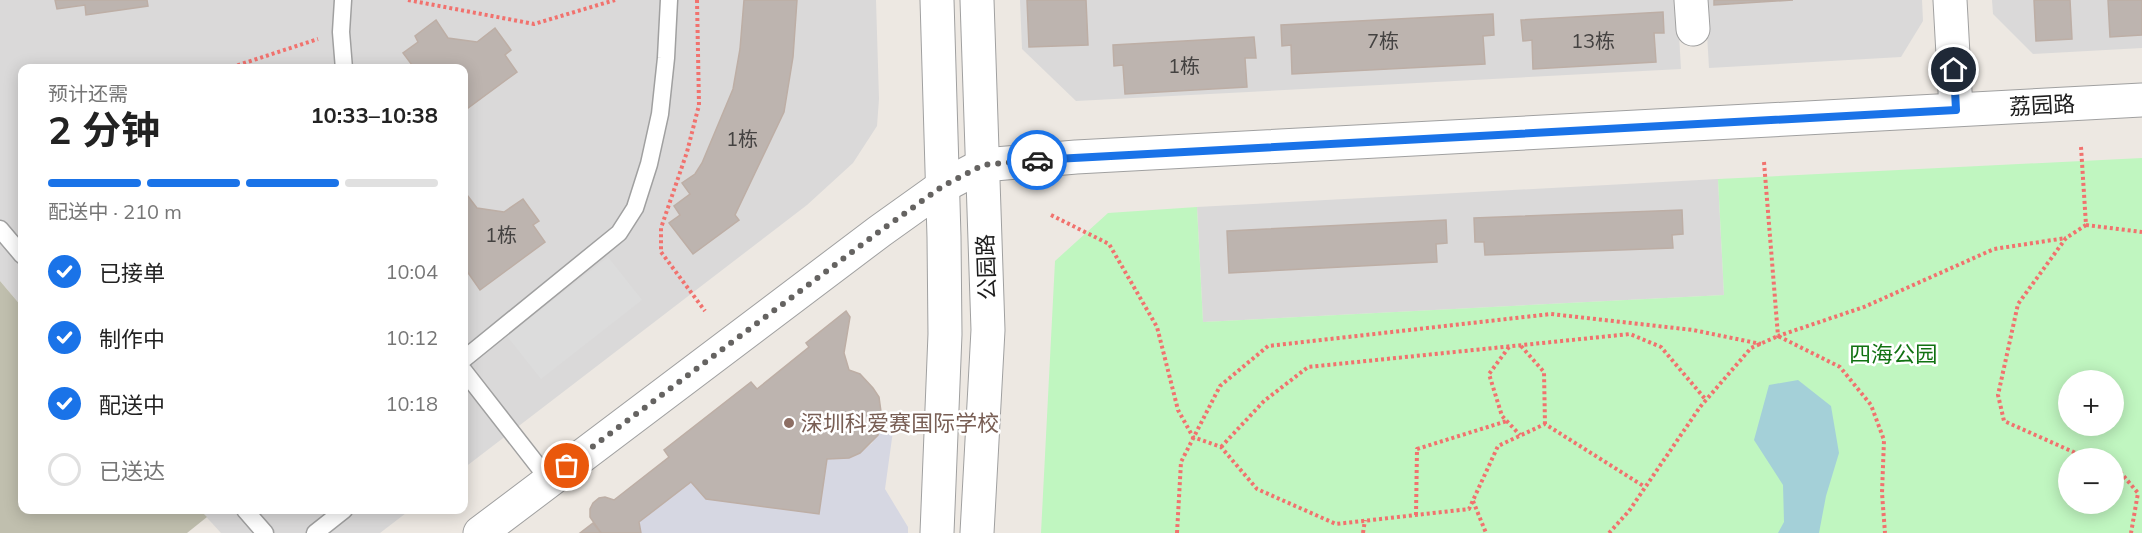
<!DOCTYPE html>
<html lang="zh">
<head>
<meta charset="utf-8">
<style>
	body { margin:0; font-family:Mulish,"Noto Sans SC",sans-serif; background:#f2f2f2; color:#222; height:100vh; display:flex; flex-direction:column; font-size:22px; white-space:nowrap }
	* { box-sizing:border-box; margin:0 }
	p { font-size:20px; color:#767676 }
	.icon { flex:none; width:33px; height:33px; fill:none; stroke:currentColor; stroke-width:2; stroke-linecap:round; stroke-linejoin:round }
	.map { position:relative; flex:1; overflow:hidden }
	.details { position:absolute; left:18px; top:64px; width:450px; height:450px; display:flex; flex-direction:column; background:#fff; border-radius:12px; box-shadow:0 3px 15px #0003 }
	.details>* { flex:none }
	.buttons { position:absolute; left:2058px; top:370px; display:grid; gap:12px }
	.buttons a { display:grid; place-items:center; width:66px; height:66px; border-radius:50%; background:#fff; box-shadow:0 3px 15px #0003; font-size:30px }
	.pin { position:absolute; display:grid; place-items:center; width:51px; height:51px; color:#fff; margin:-26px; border:3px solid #fff; border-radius:50%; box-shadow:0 2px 6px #0007 }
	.courier { position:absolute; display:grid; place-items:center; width:60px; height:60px; margin:-30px; border:4px solid #1a73e8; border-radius:50%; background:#fff; color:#222; box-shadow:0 2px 8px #0007 }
	.headline em { font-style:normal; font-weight:700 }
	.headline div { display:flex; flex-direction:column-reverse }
	.headline { display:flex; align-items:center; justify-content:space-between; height:102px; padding:0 30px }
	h1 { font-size:39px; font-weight:700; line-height:45px }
	.bar { display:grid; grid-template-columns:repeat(4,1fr); gap:9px 6px; align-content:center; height:72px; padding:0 30px }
	.bar i { height:8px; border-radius:4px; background:#e0e0e0 }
	.bar .active { background:#1a73e8 }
	.bar p { grid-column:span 4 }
	ol { padding:0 30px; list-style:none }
	li { display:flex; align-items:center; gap:18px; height:66px }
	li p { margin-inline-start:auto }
	li .icon { padding:6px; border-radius:50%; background:#1a73e8; color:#fff; stroke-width:4 }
	li:last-child { color:#767676 }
	li i { width:33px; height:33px; border:3px solid #e0e0e0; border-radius:50% }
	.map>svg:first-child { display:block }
	.residential { fill:#dad9d9 }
	.construction { fill:#c0bfae }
	.park { fill:#c0f6c0; fill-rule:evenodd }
	.parking { fill:#dcdcdc }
	.plaza { fill:#d6d7e2 }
	.water { fill:#a4d0d8 }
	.building { fill:#bdb4af; stroke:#bdaea5; stroke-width:1.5 }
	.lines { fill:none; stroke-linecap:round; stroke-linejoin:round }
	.service-casing { stroke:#a0a0a0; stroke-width:19 }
	.minor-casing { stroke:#a0a0a0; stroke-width:35 }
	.tertiary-casing { stroke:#a0a0a0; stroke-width:35 }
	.path { stroke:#f1726e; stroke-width:4; stroke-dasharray:3 3; stroke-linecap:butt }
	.service { stroke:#fff; stroke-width:16 }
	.minor { stroke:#fff; stroke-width:33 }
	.tertiary { stroke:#fff; stroke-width:33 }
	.done { stroke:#656361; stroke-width:6; stroke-dasharray:0 10.8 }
	.route { stroke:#1a73e8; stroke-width:8 }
	.education-dot { fill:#8d6e63; stroke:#fff; stroke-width:2 }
	.labels { text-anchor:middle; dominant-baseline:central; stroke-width:5; stroke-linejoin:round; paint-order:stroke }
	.number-label { font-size:20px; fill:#444241 }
	.street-label { font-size:22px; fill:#1c1c1c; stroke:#fff }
	.park-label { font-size:22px; fill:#117212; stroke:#fff }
	.education-label { font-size:22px; fill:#785e54; stroke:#fff; text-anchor:start }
</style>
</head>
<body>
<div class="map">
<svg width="2142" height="533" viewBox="0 0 2142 533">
	<rect width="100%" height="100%" fill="#ede8e2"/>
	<g class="residential">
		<polygon points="0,0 876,0 879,99 877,126 853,163 807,205 464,468 464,69 22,69 22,307 0,281"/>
		<polygon points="1020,0 1677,0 1681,69 1076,101 1022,49"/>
		<polygon points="1705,0 1922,0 1923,21 1901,57 1709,68"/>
		<polygon points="1992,0 2142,0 2142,48 2033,54 1993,14"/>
		<polygon points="1718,179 1724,295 1203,322 1197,207"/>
		<polygon points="200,510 410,510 380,533 221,533"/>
	</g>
	<polygon class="construction" points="0,281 22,307 22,510 200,510 207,517 187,533 0,533"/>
	<path class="park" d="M 2142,158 L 2142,533 L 1041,533 L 1055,261 L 1108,213 L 1197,207 L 1203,322 L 1724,295 L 1718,179 ZM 2068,381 L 2114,381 L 2114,426 L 2068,426 ZM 2068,459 L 2114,459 L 2114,504 L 2068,504 Z"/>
	<polygon class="parking" points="608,257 642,300 541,379 507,336"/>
	<polygon class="plaza" points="880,428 893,431 885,489 908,527 908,533 641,533 639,522 691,482 827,459 849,458 860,453 872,443"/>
	<polygon class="water" points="1798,380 1831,406 1839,453 1826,496 1819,533 1778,533 1784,522 1783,485 1754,440 1769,385"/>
	<g class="building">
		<polygon points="55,0 147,0 148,6 86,15 85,5 57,9"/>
		<polygon points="744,0 797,0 793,57 784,112 735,215 739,220 693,254 669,223 680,215 674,206 690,194 682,183 695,174 702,163 733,89 740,49"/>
		<polygon points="1027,0 1086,0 1088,45 1029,47"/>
		<polygon points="1714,0 1793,0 1714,5"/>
		<polygon points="2034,0 2070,0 2072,39 2036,41"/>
		<polygon points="2108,0 2142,0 2142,35 2110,37"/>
		<polygon points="1663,12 1664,33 1654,33 1656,62 1533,69 1532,40 1523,41 1521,20"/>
		<polygon points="1493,14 1494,35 1483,36 1485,64 1292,74 1291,45 1282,46 1281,25"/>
		<polygon points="436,20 448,38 477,42 495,28 511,50 505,55 517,72 464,111 464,69 415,69 403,53 418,42 415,36"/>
		<polygon points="1254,37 1256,58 1245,58 1247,87 1125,94 1123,65 1114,66 1113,45"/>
		<polygon points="464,191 477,208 504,212 523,199 539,221 533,225 545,242 480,290 464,267"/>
		<polygon points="1682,210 1683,234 1672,235 1673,248 1485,255 1484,242 1475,242 1474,218"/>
		<polygon points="1446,220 1447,243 1436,244 1437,262 1229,273 1227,231"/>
		<polygon points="846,311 850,317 844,353 849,370 860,374 873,388 879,397 882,419 878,435 860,453 849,458 827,459 819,514 706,499 691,482 639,522 641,533 601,533 590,517 590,509 593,503 599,498 605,497 614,500 669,457 664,450 751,382 757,389 809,347 806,343"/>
		<polygon points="593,523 601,533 580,533"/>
	</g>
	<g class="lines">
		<g class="service-casing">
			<g id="service">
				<polyline points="343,0 341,32 344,69"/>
				<polyline points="0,229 22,255"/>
				<polyline points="464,359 619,233 635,208 649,164 660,114 666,58 669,0"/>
				<polyline points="464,371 549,480"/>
				<polyline points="245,510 265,533"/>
				<polyline points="315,533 344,510"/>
			</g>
		</g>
		<g class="minor-casing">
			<g id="minor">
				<polyline points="1691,0 1693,29"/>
				<polyline points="1950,0 1956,109"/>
			</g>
		</g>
		<g class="tertiary-casing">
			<g id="tertiary">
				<polyline points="937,0 944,237 945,334 937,533"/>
				<polyline points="977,0 988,330 977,533"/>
				<polyline points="480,533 880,231 943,186 983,165 1076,157 2142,100"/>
			</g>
		</g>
		<g class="path">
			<polyline points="408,0 534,24 615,0"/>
			<polyline points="697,0 699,105 687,152 661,228 661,252 705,311"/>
			<polyline points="226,69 318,39"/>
			<polyline points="2081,147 2086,225 2066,238 2018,304 1998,395 2004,421 2089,459"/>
			<polyline points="1764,162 1778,336 1864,307 1994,249 2066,238"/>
			<polyline points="1051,215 1109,244 1157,327 1178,410 1193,437 1221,447 1257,489 1336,524 1469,509 1498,446 1545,424 1645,487"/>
			<polyline points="2086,225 2142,232"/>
			<polyline points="1521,346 1544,372 1545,424"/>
			<polyline points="1509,347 1489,374 1502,416 1520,435"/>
			<polyline points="1221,447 1264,401 1308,367 1630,334 1661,347 1706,400"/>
			<polyline points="2114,470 2121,473 2138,493 2131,533"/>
			<polyline points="1473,501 1486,533"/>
			<polyline points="1416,515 1417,449 1507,421"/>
			<polyline points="1177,533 1181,462 1220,386 1268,346 1551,314 1693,330 1761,344"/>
			<polyline points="1363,533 1365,520"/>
			<polyline points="1609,533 1629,511 1700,407 1751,348 1778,336 1840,367 1871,405 1884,440 1882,493 1885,533"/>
		</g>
		<use href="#service" class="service"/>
		<use href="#minor" class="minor"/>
		<use href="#tertiary" class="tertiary"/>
	</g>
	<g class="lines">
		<polyline class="done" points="567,466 880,231 943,186 983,165 1037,160"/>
		<polyline class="route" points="1037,160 1956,110 1954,70"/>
	</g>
	<circle class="education-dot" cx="789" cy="423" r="6"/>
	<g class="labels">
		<g class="number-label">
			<text x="1383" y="40">7栋</text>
			<text x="1593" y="40">13栋</text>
			<text x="1184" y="65">1栋</text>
			<text x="742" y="138">1栋</text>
			<text x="501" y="234">1栋</text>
		</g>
		<g class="street-label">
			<text transform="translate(2042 105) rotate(-3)">荔园路</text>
			<text transform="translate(986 267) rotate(-92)">公园路</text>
		</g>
		<g class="park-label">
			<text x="1893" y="354">四海公园</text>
		</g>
		<g class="education-label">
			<text x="801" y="423">深圳科爱赛国际学校</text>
		</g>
	</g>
</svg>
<div class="buttons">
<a>+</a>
<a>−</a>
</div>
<div class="pin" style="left:567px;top:466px;background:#ea580c"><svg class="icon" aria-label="bag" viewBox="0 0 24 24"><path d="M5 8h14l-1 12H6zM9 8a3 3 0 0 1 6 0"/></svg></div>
<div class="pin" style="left:1954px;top:70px;background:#1f2937"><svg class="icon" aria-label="home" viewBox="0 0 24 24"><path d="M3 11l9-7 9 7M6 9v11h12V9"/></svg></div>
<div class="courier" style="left:1037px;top:160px"><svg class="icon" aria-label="car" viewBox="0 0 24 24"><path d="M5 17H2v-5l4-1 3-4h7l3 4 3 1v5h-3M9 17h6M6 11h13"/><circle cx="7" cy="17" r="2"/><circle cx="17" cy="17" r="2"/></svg></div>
<section class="details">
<div class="headline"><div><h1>2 分钟</h1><p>预计还需</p></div><em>10:33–10:38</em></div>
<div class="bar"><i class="active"></i><i class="active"></i><i class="active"></i><i></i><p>配送中 · 210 m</p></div>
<ol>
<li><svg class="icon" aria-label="check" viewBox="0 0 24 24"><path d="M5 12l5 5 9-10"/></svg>已接单<p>10:04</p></li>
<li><svg class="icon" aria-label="check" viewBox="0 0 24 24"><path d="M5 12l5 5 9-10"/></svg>制作中<p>10:12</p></li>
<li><svg class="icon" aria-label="check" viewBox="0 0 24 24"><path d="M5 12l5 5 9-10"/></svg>配送中<p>10:18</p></li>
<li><i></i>已送达</li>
</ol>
</section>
</div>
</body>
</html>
